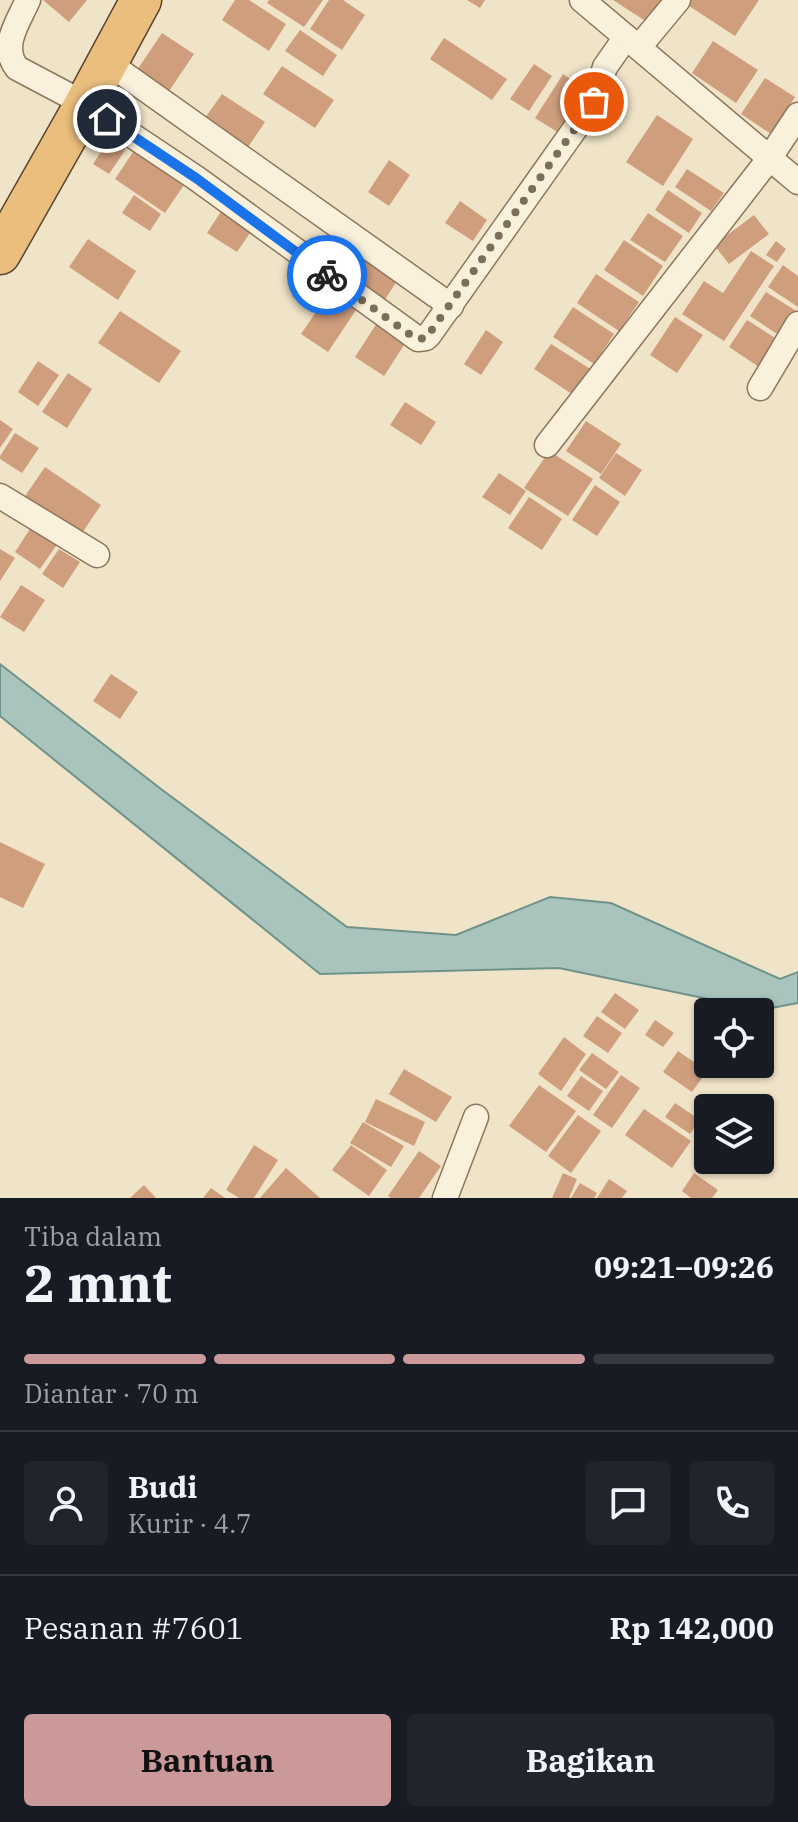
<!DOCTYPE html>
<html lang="id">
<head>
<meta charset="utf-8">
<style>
	body { margin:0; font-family:"IBM Plex Serif",serif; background:#20242c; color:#f1f3f6; height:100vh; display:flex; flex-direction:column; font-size:30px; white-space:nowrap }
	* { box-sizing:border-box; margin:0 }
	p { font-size:26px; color:#9ea1a6 }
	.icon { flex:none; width:44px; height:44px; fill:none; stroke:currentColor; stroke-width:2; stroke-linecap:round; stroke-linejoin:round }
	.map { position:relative; height:1198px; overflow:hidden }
	.drawer { display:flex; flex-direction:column; background:#171b24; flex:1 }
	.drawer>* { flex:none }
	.tools { position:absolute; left:694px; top:998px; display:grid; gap:16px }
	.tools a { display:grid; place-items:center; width:80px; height:80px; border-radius:8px; background:#171b24; box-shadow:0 2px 6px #0004; font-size:40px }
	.pin { position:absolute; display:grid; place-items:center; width:68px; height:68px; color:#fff; margin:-34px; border:4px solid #fff; border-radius:50%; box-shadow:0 2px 8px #0007 }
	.courier { position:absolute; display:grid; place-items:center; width:80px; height:80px; margin:-40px; border:6px solid #1a73e8; border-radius:50%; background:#fff; color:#222; box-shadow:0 2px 10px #0007 }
	.head em { font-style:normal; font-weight:800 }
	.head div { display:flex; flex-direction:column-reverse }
	.head { display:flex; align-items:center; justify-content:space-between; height:136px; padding:0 24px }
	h1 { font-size:52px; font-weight:800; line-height:60px }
	.bar { display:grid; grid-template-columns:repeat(4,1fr); gap:12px 8px; align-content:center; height:96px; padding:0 24px }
	.bar i { height:10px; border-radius:6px; background:#363941 }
	.bar .active { background:#cc999b }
	.bar p { grid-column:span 4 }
	.line { display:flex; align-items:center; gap:20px; padding:0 24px; border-top:2px solid #363941 }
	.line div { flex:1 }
	.round { display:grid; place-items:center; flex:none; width:84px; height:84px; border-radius:8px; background:#20242c }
	.action { display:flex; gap:16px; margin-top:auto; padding:16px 24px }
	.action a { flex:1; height:92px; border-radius:8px; background:#cc999b; color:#111; font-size:32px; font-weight:800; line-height:92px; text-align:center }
	.action a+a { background:#20242c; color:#f1f3f6 }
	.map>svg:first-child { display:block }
	.water { fill:#a9c4bc; stroke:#6f938a; stroke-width:2 }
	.building { fill:#cf9f7d }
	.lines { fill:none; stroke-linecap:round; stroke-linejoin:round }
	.minor-casing { stroke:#8d765c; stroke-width:27 }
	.trunk-casing { stroke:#5b4430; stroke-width:43 }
	.minor { stroke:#faf1dc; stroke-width:24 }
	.trunk { stroke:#eabe7c; stroke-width:40 }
	.done { stroke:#7c6e5b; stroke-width:8; stroke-dasharray:0 14.4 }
	.route { stroke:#1a73e8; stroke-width:10 }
</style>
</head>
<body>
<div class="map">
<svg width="798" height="1198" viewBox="0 0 798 1198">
	<rect width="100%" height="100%" fill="#f0e4c8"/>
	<polygon class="water" points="0,664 161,789 347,927 456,935 550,897 611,903 780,979 798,972 798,1003 761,1010 559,968 320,974 0,716"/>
	<g class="building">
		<polygon points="43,0 87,0 69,22"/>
		<polygon points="235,0 249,0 286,24 269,51 222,20"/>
		<polygon points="269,0 323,0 304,27 267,3"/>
		<polygon points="329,0 343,0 365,15 342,50 310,29"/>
		<polygon points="467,0 485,0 480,8"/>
		<polygon points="613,0 666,0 650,24"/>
		<polygon points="689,0 759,0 735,36 686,4"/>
		<polygon points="300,30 337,55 323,76 285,51"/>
		<polygon points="162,33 194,54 167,94 135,73"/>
		<polygon points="444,38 507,79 492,100 430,59"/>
		<polygon points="713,41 758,70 736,103 692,73"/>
		<polygon points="534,64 552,76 529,111 510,99"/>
		<polygon points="282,66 334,100 315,128 263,94"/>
		<polygon points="563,74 590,92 562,135 535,118"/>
		<polygon points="765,78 795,97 771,134 741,114"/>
		<polygon points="222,94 265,122 248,147 205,118"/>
		<polygon points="657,115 693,139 663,186 626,162"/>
		<polygon points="110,138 126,149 109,174 93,164"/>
		<polygon points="135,149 186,182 165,213 115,179"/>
		<polygon points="389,160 410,175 389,206 368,192"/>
		<polygon points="687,169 724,193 711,211 675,187"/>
		<polygon points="668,190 702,213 689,233 655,210"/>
		<polygon points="134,195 161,214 150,231 122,213"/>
		<polygon points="460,201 487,220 473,241 445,223"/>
		<polygon points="222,210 252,230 237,252 207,233"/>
		<polygon points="648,213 683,236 665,262 630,240"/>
		<polygon points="754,215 769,234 729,264 714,245"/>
		<polygon points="88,239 136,271 118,300 69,267"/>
		<polygon points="624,240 663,266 643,296 604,270"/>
		<polygon points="776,241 786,249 777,262 766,255"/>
		<polygon points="751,251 774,266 724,341 682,314 704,281 723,293"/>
		<polygon points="362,258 397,281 382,304 346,281"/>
		<polygon points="783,265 798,276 798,307 768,287"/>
		<polygon points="596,274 639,302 619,331 577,303"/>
		<polygon points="333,287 360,304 328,352 301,334"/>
		<polygon points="766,292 798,312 783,338 750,316"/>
		<polygon points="573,307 614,334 594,364 553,337"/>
		<polygon points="120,311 181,351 159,383 98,343"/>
		<polygon points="675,317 703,335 677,373 650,355"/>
		<polygon points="747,320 783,343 765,371 729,347"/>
		<polygon points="377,323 406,342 384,376 355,357"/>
		<polygon points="486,330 503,342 481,375 464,364"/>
		<polygon points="551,344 592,370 575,396 534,369"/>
		<polygon points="38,361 59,375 38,406 18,392"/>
		<polygon points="68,373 92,389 67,428 42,412"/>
		<polygon points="405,402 436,422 421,445 390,425"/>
		<polygon points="0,420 13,429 0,448"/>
		<polygon points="586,421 621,444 601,474 566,451"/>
		<polygon points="15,433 39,448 22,473 0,459 0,456"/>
		<polygon points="549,451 593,479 568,516 524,488"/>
		<polygon points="616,453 642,470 625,496 599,478"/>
		<polygon points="45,467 101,505 78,539 21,502"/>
		<polygon points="499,473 526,491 510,515 482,497"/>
		<polygon points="595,485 620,502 597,536 572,520"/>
		<polygon points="529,497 562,519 542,550 508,528"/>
		<polygon points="32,526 58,543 40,569 15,552"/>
		<polygon points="0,549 15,558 0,581"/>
		<polygon points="59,549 80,562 63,588 42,574"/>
		<polygon points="21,585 45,600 24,632 0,617"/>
		<polygon points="111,674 138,692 120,719 93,701"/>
		<polygon points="0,842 45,864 23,908 0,897"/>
		<polygon points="615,993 639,1010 625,1029 601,1012"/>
		<polygon points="597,1016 622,1033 608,1053 583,1036"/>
		<polygon points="655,1020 674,1033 663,1047 645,1035"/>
		<polygon points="564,1037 586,1054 561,1091 538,1074"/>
		<polygon points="678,1051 707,1071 692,1092 663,1072"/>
		<polygon points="592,1053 619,1072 606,1089 579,1070"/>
		<polygon points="404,1069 452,1097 436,1122 389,1094"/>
		<polygon points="621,1075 640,1088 612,1128 593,1115"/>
		<polygon points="581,1076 603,1091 589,1111 567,1096"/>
		<polygon points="539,1085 576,1111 546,1152 509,1126"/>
		<polygon points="376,1099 425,1122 414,1146 365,1122"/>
		<polygon points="675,1103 700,1120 690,1134 665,1117"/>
		<polygon points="644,1109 691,1141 672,1168 625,1135"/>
		<polygon points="578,1115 601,1131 571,1173 548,1156"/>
		<polygon points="363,1122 404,1146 391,1167 350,1143"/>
		<polygon points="254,1145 278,1160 254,1198 239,1198 226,1190"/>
		<polygon points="351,1145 387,1170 369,1196 332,1170"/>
		<polygon points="419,1151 441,1166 419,1198 391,1198 388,1196"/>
		<polygon points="286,1168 320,1198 260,1198"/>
		<polygon points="563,1173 577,1179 569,1198 552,1198"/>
		<polygon points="694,1173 718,1190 712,1198 691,1198 682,1191"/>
		<polygon points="609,1179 627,1191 622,1198 597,1198"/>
		<polygon points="580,1183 597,1193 594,1198 571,1198"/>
		<polygon points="144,1185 156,1198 130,1198"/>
		<polygon points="211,1188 225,1198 203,1198"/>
	</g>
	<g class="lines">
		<g class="minor-casing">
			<g id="minor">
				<path d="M 28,0 C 18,22 0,47 17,68 L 85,104 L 196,178 L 418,339 L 426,338 L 429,335 L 594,102 L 605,67 L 626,37"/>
				<polyline points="582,0 798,182"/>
				<polyline points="639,47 678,0"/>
				<polyline points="107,62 451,306"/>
				<polyline points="760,388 798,324"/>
				<polyline points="547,445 769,159 798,115"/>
				<polyline points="0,496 97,555"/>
				<polyline points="445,1198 476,1117"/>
			</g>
		</g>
		<g class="trunk-casing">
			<polyline id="trunk" points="0,254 85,104 141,0"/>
		</g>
		<use href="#minor" class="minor"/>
		<use href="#trunk" class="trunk"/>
	</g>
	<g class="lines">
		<polyline class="done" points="327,275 412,336 418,339 426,338 594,102"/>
		<polyline class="route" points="107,119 196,178 327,275"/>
	</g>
</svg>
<div class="tools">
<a><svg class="icon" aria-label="locate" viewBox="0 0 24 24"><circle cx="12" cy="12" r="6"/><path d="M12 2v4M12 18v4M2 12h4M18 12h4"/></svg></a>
<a><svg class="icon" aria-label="layers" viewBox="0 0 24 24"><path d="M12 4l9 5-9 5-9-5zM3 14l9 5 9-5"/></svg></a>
</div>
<div class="pin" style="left:594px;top:102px;background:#ea580c"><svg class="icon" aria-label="bag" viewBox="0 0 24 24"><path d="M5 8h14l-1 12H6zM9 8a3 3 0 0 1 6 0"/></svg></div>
<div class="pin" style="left:107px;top:119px;background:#1f2937"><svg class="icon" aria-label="home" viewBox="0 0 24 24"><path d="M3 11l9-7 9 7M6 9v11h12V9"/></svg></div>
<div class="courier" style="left:327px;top:275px"><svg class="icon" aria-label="bike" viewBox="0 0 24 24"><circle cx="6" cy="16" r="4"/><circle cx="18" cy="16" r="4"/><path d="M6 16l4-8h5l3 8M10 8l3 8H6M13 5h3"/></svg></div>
</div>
<section class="drawer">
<div class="head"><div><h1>2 mnt</h1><p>Tiba dalam</p></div><em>09:21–09:26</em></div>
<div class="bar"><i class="active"></i><i class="active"></i><i class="active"></i><i></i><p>Diantar · 70 m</p></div>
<div class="line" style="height:144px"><a class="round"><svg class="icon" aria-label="person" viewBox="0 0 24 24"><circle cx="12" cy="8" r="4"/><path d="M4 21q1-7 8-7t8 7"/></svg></a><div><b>Budi</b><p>Kurir · 4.7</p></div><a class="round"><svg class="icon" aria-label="chat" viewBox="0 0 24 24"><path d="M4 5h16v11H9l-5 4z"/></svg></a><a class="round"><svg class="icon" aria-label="phone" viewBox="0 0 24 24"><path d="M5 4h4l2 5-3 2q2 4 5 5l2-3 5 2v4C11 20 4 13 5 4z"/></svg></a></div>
<div class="line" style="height:104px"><div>Pesanan #7601</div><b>Rp 142,000</b></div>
<div class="action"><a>Bantuan</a><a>Bagikan</a></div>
</section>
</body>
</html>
